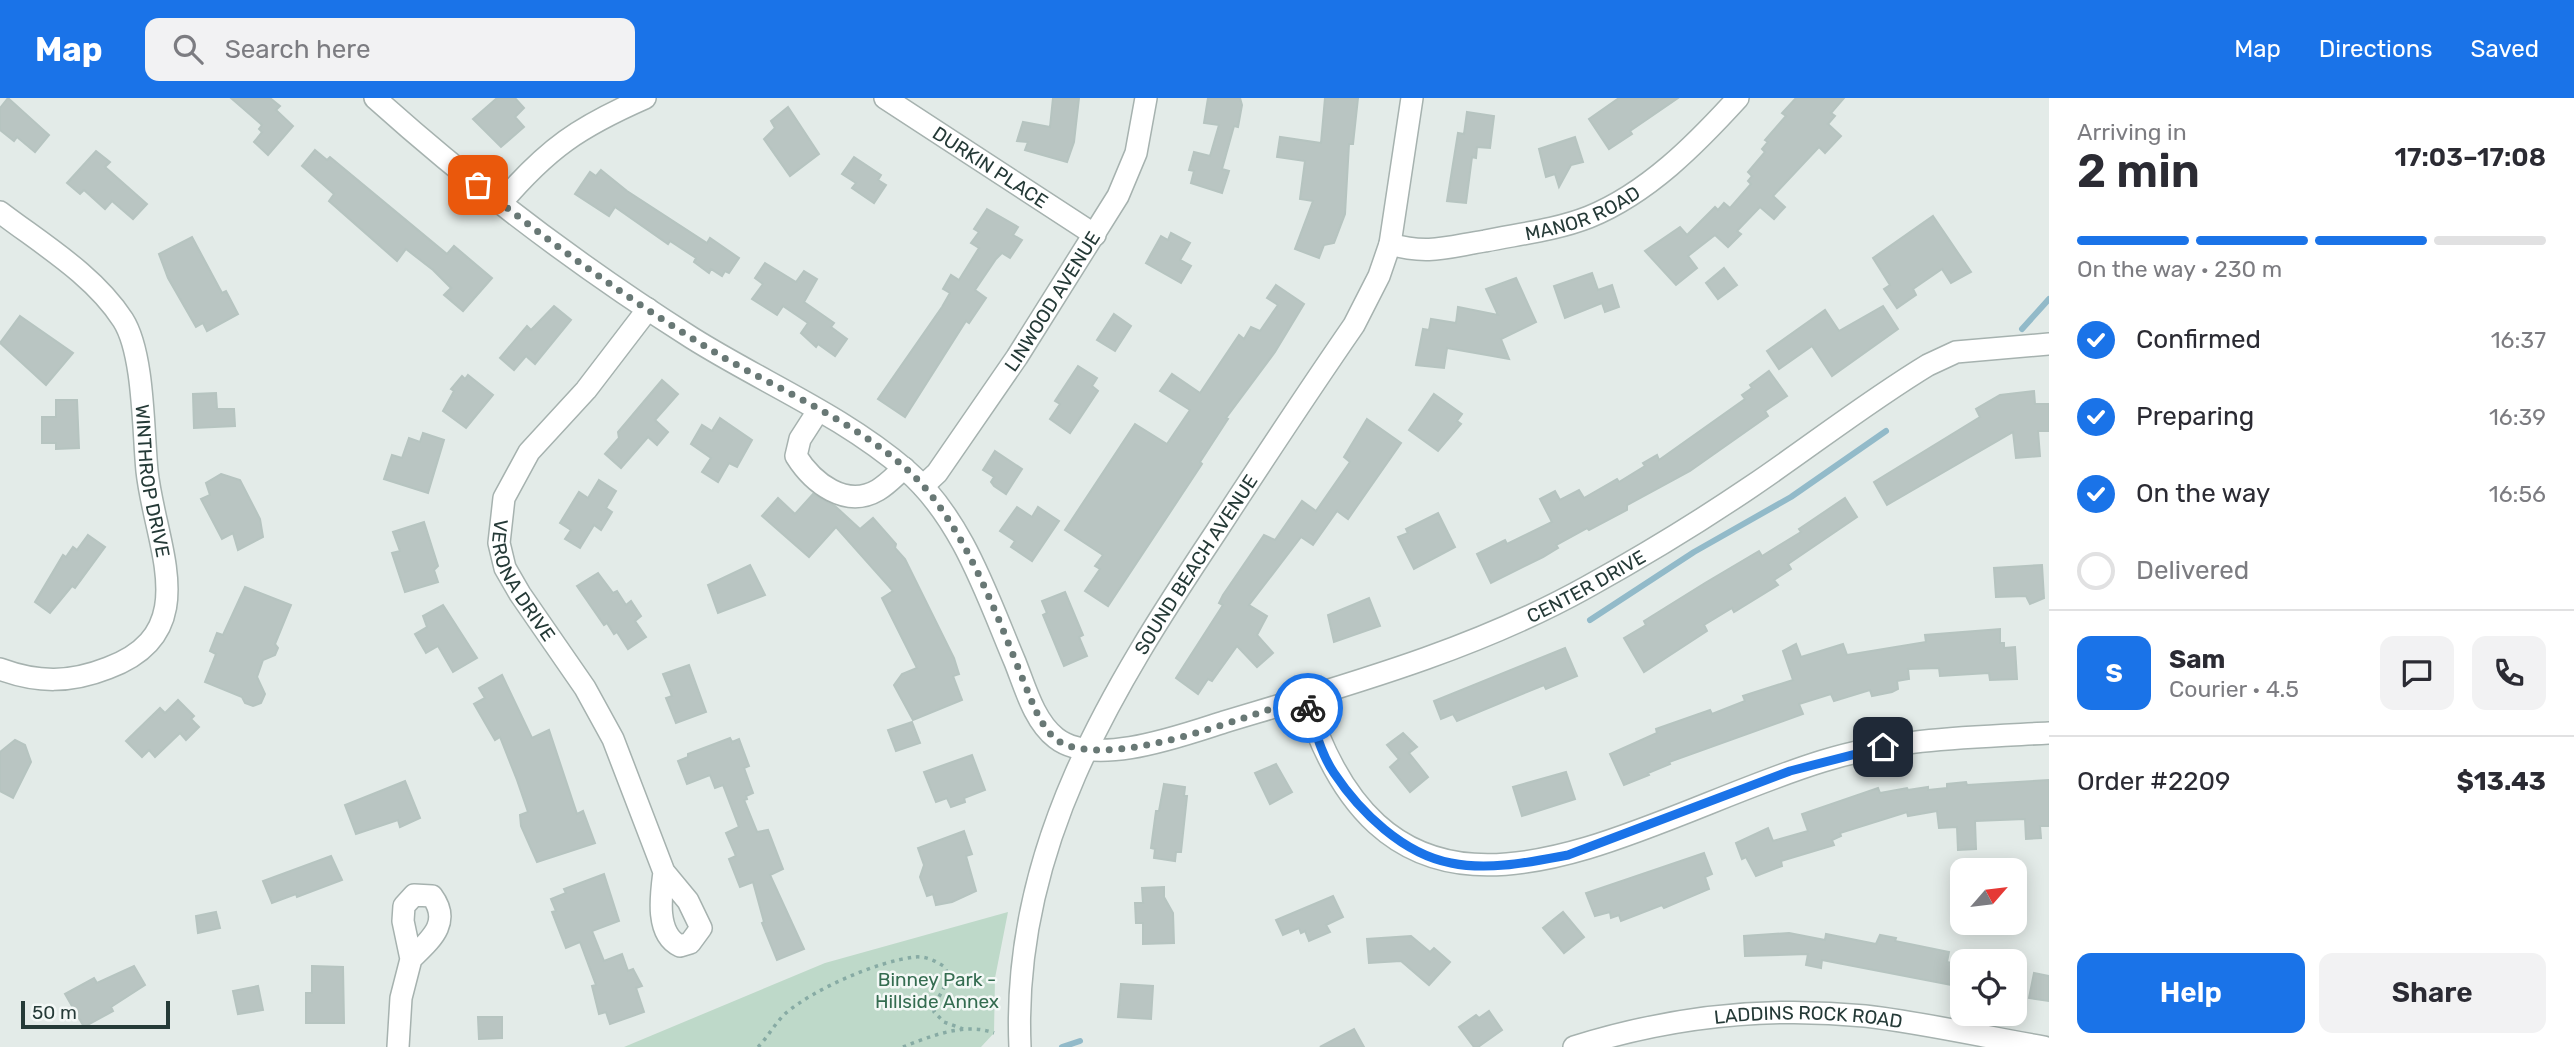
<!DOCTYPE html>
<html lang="en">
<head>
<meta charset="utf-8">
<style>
	body { margin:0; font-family:Rubik,sans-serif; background:#f2f2f3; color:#2b2b33; height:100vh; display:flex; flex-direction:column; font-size:26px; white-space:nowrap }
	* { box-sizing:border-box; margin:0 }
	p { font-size:23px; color:#7c7c81 }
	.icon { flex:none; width:38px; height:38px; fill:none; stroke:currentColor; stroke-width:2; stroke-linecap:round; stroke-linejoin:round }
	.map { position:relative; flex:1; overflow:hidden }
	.details { display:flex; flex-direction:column; background:#fff; width:525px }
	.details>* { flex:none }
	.needle { width:46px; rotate:62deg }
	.controls { position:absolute; left:1950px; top:760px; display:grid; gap:14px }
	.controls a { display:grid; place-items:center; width:77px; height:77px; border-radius:14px; background:#fff; box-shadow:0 4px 18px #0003; font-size:35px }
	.scale { position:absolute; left:21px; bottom:18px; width:149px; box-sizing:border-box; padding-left:7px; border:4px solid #253a37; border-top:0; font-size:19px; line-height:24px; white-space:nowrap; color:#253a37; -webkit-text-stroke:5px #f3f8f6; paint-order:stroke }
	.pin { position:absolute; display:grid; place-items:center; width:60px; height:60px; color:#fff; margin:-30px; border-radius:14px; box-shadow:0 4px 10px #0006 }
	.courier { position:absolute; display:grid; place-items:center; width:70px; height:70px; margin:-35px; border:5px solid #1a73e8; border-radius:50%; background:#fff; color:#222; box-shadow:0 2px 9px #0007 }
	.summary em { font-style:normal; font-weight:600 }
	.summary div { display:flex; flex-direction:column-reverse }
	.summary { display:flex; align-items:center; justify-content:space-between; height:119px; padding:0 28px }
	h1 { font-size:46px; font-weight:600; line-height:52px }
	.bar { display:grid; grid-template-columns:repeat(4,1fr); gap:10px 7px; align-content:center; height:84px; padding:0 28px }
	.bar i { height:9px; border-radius:5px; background:#e1e1e2 }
	.bar .active { background:#1a73e8 }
	.bar p { grid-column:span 4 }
	.line { display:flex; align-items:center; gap:18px; padding:0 28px; border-top:2px solid #e1e1e2 }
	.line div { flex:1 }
	.round { display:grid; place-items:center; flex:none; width:74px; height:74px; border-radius:14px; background:#f2f2f3 }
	ol { padding:0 28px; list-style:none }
	li { display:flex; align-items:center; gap:21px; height:77px }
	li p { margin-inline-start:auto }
	li .icon { padding:7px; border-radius:50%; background:#1a73e8; color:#fff; stroke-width:4 }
	li:last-child { color:#7c7c81 }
	li i { width:38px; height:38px; border:4px solid #e1e1e2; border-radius:50% }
	.button { display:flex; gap:14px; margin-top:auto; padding:14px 28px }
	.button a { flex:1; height:80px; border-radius:14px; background:#1a73e8; color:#fff; font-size:28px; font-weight:600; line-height:80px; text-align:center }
	.button a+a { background:#f2f2f3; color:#2b2b33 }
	header { display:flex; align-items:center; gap:42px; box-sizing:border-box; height:98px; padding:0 35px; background:#1a73e8; color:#fff }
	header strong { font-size:33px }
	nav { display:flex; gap:38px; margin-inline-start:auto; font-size:24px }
	.search { width:490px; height:63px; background:#f2f2f3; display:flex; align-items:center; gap:18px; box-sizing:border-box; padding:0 24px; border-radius:14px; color:#7c7c81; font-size:26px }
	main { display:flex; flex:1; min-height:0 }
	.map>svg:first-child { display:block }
	.green { fill:#bed9c9 }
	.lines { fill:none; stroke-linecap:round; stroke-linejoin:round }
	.stream { stroke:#92bac9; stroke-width:6 }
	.building { fill:#b9c5c2; stroke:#b6c4c0; stroke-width:2 }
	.minor-casing { stroke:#a6b2af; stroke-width:24 }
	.path { stroke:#87aba4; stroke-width:3.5; stroke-dasharray:3.5 5; stroke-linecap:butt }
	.minor { stroke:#fff; stroke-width:21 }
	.done { stroke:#687875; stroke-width:7; stroke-dasharray:0 12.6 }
	.route { stroke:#1a73e8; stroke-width:9 }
	.labels { text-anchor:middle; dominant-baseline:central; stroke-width:5; stroke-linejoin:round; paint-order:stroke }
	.street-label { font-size:19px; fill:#253a37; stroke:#f3f8f6 }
	.park-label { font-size:19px; fill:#346c50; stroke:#f3f8f6 }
</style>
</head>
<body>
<header>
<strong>Map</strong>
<div class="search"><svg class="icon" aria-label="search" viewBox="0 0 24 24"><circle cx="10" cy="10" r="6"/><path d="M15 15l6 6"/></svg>Search here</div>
<nav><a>Map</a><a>Directions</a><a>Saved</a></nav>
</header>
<main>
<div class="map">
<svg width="2049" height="949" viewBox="0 0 2049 949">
	<rect width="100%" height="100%" fill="#e3ebe8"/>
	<polygon class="green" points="1008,814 995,880 994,935 981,949 624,949 825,865"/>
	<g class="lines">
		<g class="stream">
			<polyline points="2022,231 2049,201"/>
			<polyline points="1590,522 1694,454 1791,399 1886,333"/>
			<polyline points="1062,949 1080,943"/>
		</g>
	</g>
	<g class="building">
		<polygon points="8,0 49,37 35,54 17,39 14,43 0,32 0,10"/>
		<polygon points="231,0 270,0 280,8 276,12 293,28 268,57 254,44 262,34 259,31 262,27"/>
		<polygon points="497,0 515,0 524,10 515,19 524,29 501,49 473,21"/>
		<polygon points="1053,0 1079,0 1074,44 1067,64 1025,52 1028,44 1017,43 1023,24 1050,29"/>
		<polygon points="1208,0 1240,0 1242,7 1238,29 1234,28 1222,71 1229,73 1222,95 1191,85 1194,73 1189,72 1194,54 1210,58 1219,27 1204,25"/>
		<polygon points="1325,0 1358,0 1353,46 1349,46 1345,116 1334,145 1324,147 1319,160 1295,151 1313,103 1300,101 1305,63 1277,59 1280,39 1321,45"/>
		<polygon points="1619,0 1678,0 1630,33 1632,36 1609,51 1589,21"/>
		<polygon points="1796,0 1844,0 1831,15 1835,18 1828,26 1841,38 1825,55 1819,49 1773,98 1785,109 1774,121 1760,109 1737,133 1741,136 1728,149 1715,137 1688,158 1697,170 1676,187 1645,153 1680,129 1687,137 1715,109 1718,112 1724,105 1730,110 1751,86 1748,83 1752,78 1748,74 1765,54 1762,51 1768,44 1765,42 1786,18 1782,15"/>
		<polygon points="788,9 819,56 790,78 764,41 775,30 771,23"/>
		<polygon points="1467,14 1494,18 1490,50 1477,49 1476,60 1472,59 1466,105 1447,103 1458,35 1464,36"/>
		<polygon points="1575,39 1583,64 1571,67 1559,89 1555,76 1546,79 1539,51"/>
		<polygon points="315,52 327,62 330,59 447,156 454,148 492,180 463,213 444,197 451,190 433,172 406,151 397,163 329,103 334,96 302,68"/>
		<polygon points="96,53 110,64 105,69 147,106 133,121 112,103 105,111 84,92 80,96 67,85"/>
		<polygon points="854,59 881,77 878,82 886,87 874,105 852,90 856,85 842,76"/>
		<polygon points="601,72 627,93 707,145 710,140 739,160 729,175 725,173 722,178 711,171 709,175 694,164 696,160 670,143 668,146 615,109 609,118 575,96 590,74 596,78"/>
		<polygon points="987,111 1018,129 1013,137 1022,142 1010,160 1002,155 996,161 975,192 986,200 969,225 966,223 905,319 878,301 942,209 950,195 943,191 951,177 959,182 979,150 971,145 979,134 974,131"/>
		<polygon points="1933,118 1971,174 1951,185 1942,171 1913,191 1916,197 1897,210 1884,191 1890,187 1873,160"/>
		<polygon points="1171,135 1190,145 1180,162 1191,168 1181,185 1146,165 1161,138 1168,142"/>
		<polygon points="192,139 222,195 226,193 238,216 207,233 203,225 196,229 168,180 159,156"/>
		<polygon points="765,165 796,184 804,173 817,181 804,204 834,225 831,229 847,241 835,258 818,246 816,249 801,235 808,225 783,208 777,217 752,201 763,186 755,180"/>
		<polygon points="1724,170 1737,187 1718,201 1706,185"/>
		<polygon points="1592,175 1598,192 1612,187 1619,209 1605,214 1602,205 1565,220 1554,188"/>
		<polygon points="1516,180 1536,224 1501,241 1509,261 1447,250 1444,270 1416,267 1423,231 1429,232 1431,221 1456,225 1458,209 1498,217 1486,191"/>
		<polygon points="1276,187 1304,206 1275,254 1226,320 1228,321 1200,364 1202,366 1108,508 1085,493 1100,471 1095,468 1103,457 1065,432 1135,326 1167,346 1190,312 1160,293 1172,276 1200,295 1239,237 1244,241 1251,229 1260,233 1278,207 1267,200"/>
		<polygon points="554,208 571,222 535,266 526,258 514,272 500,260 527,228 531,232"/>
		<polygon points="1883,208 1898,231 1832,278 1812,248 1779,271 1767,253 1825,212 1839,233"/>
		<polygon points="1114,216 1131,228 1115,253 1097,242"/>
		<polygon points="20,218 73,255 46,287 0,245"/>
		<polygon points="1078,268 1097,280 1092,288 1098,293 1070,335 1050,321 1060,306 1055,303"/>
		<polygon points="1769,273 1787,298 1765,313 1768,318 1690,373 1627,407 1627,412 1589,432 1587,430 1556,447 1558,450 1543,459 1491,485 1477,456 1505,442 1507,446 1552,424 1540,401 1555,393 1560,402 1579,392 1584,400 1617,381 1619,384 1645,368 1643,365 1657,357 1659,362 1745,301 1742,297 1752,290 1750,287"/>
		<polygon points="468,277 493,297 466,330 443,313 454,293 451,291 462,278 465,281"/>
		<polygon points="662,282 678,296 655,322 668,334 657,347 648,339 621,370 605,356 619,340 618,334"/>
		<polygon points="2034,293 2035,306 2049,306 2049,333 2038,333 2040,358 2016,360 2013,334 1887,407 1874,384 1980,319 1976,311 2000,297"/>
		<polygon points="216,295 217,311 234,311 235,328 194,330 193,296"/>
		<polygon points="1434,296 1462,316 1457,323 1461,326 1438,353 1409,332"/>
		<polygon points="56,302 77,302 79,350 56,351 56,345 42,345 42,319 56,319"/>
		<polygon points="720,320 752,342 737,369 729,365 718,384 702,374 711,360 691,346 702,327 712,333"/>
		<polygon points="1367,321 1401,345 1348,421 1337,413 1313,447 1301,439 1249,507 1267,518 1257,537 1273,555 1257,569 1237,548 1212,583 1208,581 1198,596 1176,580 1223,507 1219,505 1223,497 1264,437 1275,442 1302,403 1316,413 1350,364 1344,359"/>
		<polygon points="423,335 444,342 428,395 384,381 392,357 402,360 409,340 420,344"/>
		<polygon points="995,353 1022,371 1006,396 994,388 991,384 994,379 983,372"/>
		<polygon points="221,376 240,382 260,421 263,439 238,452 233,435 222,441 201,401 210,397 206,385"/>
		<polygon points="599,382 616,393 606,410 612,414 601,432 594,427 580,450 565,441 571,432 560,425 579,394 588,400"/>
		<polygon points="813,396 835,408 860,431 873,420 896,446 895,450 905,461 954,560 959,576 953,578 962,602 913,622 894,587 902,576 917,570 882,500 893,493 836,429 809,459 762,418 778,400 795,416"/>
		<polygon points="1845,400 1857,419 1788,466 1791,471 1774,482 1778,487 1734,514 1732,510 1704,527 1707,533 1644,574 1624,540 1646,527 1644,523 1705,485 1759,453 1762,458 1801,434 1799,431"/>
		<polygon points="1017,409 1032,419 1038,409 1059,423 1032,463 1011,449 1015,443 1000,433"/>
		<polygon points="1438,415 1455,449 1414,471 1398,439 1408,435 1406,431"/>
		<polygon points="424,424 438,468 434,472 438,484 405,494 392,455 400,453 393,434"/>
		<polygon points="88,437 105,449 75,490 72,488 50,515 35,504 63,457 66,459 73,449 77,452"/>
		<polygon points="750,467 765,497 718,515 708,487"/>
		<polygon points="2042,467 2044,500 2030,506 2026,498 1996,499 1994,470"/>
		<polygon points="598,475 613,495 617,493 626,507 631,503 641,518 635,523 646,539 628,551 617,534 614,536 607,525 604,527 577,488"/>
		<polygon points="245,489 291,507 275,546 278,550 275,557 263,562 257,579 265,596 261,605 253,608 245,605 242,599 205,584 216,556 210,553 217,535 223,537"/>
		<polygon points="1065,494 1083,537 1079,539 1087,558 1064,568 1043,517 1047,515 1042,503"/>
		<polygon points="1369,500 1380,528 1334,544 1328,517"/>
		<polygon points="443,507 477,560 453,574 438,548 426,555 415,536 427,529 423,518"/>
		<polygon points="2000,531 2000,545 2004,545 2004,550 2015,549 2017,581 1990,582 1989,575 1940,578 1939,570 1908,571 1909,581 1897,583 1898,591 1892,594 1872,598 1870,592 1834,603 1831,596 1799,606 1803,616 1669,664 1670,666 1648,675 1649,677 1624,687 1610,656 1657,635 1656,631 1710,612 1712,616 1745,603 1743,598 1793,582 1783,553 1796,546 1801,559 1843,546 1847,557 1926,544 1925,537"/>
		<polygon points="1565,550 1577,578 1546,591 1544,587 1457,623 1453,616 1441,621 1434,603"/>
		<polygon points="689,567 706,614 676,625 666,600 672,598 663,576"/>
		<polygon points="502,577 532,640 549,632 577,716 583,713 595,745 537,764 521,728 520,717 528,714 517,682 500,639 495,642 474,606 485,600 479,590"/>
		<polygon points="178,602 194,618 191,621 199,629 186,642 180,635 155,659 149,652 142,659 126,643 160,610 165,615"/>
		<polygon points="912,624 920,645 896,653 888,632"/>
		<polygon points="1403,635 1417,649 1409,655 1428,679 1410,694 1390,669 1399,661 1387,647"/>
		<polygon points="730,640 732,644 739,641 749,668 744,670 753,695 746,698 747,701 744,702 757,734 768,732 783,771 770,777 804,851 777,862 762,825 764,824 753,784 740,789 729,761 736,758 726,735 739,729 723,687 715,690 710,677 687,686 678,663 688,659 688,656"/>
		<polygon points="15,642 25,647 31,664 13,700 0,693 0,654"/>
		<polygon points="972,657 985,692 964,700 965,704 951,709 947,700 936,704 924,674"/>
		<polygon points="1276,666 1292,694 1270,706 1255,675"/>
		<polygon points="1566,674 1575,701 1522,718 1513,689"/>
		<polygon points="2049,682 2049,728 2040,728 2041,740 2026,741 2025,721 1975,723 1976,751 1958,752 1957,729 1939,730 1937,713 1908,718 1907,714 1840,735 1841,738 1832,742 1834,747 1781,763 1782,768 1756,778 1746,759 1742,761 1736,745 1768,730 1773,743 1808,733 1802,716 1878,690 1880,695 1907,690 1908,692 1928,689 1928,692 1947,690 1947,686 1966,684 1967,687"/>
		<polygon points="405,683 420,720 400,729 398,722 356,736 345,707"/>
		<polygon points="1164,686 1185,689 1184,698 1187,698 1181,754 1176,754 1175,763 1154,760 1155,751 1151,750 1156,713 1159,713"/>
		<polygon points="964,733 972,756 966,758 976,793 952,804 936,807 933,796 927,798 920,779 924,767 918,750"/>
		<polygon points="1704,755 1712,776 1705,779 1709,791 1664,810 1662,807 1621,823 1619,817 1611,820 1610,814 1595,818 1586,795"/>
		<polygon points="331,758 342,782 297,799 296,796 272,805 263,783"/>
		<polygon points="604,776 619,823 592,833 604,863 622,856 628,873 633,871 642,888 636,890 644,914 610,926 606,914 599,916 592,888 596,887 580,844 566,850 552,814 556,813 551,801 566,795 564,791"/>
		<polygon points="1164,789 1164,799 1173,815 1174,845 1143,846 1143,825 1136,825 1135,805 1143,805 1142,790"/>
		<polygon points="1333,798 1343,819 1326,827 1330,834 1309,843 1305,833 1301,835 1299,830 1283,837 1276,822"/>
		<polygon points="216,814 220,830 198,835 196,818"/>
		<polygon points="1563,814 1584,839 1564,855 1543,830"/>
		<polygon points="1789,835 1825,842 1826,836 1876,846 1880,837 1896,840 1895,843 1949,854 1947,864 1962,867 1957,888 1822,862 1821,870 1806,867 1808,856 1745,858 1744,838"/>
		<polygon points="1411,838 1430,854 1434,850 1450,864 1429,887 1401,863 1369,865 1367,841"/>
		<polygon points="134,868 145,887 111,909 113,913 84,929 65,896 94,880 97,885"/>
		<polygon points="312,868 343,869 344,925 306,925 306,895 312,895"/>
		<polygon points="2034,875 2049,878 2049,903 2029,900"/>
		<polygon points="1121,886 1153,888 1151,921 1118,919"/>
		<polygon points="258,888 263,912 238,916 233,893"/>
		<polygon points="1489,913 1502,932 1478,949 1474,949 1459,929 1476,917 1479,920"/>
		<polygon points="478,919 502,919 502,940 479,941"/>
		<polygon points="1354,931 1364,949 1320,949"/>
	</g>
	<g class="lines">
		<g class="minor-casing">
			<g id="minor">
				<path id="s1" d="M 375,0 C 473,88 580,169 692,240 C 762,284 842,317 906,372 C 962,420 987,498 1015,564 C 1025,589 1034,623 1056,640 C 1094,670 1183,637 1224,624 C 1347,587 1474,552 1587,489 C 1643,458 1699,424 1752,388 C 1811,348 1867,304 1928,267 L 1956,254 L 2049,246"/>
				<path id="s2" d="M 885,0 L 1095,137"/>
				<path d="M 501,105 C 548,50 579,29 645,0"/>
				<path id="s3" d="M 0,114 C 42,146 94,177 123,222 C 144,255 143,332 147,373 C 155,448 205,534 108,570 C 70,585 38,585 0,571"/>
				<path id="s4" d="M 1390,146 C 1428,157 1447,149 1485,143 C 1519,136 1556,132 1589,119 C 1648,95 1696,46 1738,0"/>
				<path id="s5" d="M 648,211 L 586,292 L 529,354 L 504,400 L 499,445 L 505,470 L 520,496 L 585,590 L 613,641 L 664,774 L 688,803 L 701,830 L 690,845 L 680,848 C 655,836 661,797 664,774"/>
				<path d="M 818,313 L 800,341 L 796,358 C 813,385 846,411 878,392 C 888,386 896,377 904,370"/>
				<path id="s6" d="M 923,388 L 937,375 L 1017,259 L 1118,98 L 1136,55 L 1146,0"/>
				<path d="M 1305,600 C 1397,894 1630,722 1823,663 C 1896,640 1974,639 2049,635"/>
				<path d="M 398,949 L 401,900 L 411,861 L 403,823 L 404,808 L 414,797 L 432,798 C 452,825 430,842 411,861"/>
				<path id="s7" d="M 1020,949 C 1011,751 1111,592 1216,434 C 1261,365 1307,295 1354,227 L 1379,178 L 1390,146 L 1412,0"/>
				<path id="s8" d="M 1574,949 C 1669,919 1766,908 1865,918 C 1925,925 1985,939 2044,949"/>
			</g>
		</g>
		<g class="path">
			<path d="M 758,949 C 768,939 775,925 786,915 C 814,891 878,863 915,859 C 926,858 936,863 945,869 C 953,886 935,897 934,914 L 944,924 L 963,931"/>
			<path d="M 903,949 C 931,938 965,924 994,935"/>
		</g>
		<use href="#minor" class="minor"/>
	</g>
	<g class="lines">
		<path class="done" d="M 478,87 C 553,147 633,205 716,255 C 785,296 880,333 931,397 C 979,459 1005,540 1035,611 C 1042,625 1050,641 1066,647 C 1126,668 1243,618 1305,600 L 1308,610"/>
		<path class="route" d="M 1308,610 C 1315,631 1321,656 1334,675 C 1360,714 1403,756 1451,765 C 1489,773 1530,764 1568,757 L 1790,673 L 1883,649"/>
	</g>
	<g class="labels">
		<g class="street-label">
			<text stroke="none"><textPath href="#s2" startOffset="126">DURKIN PLACE</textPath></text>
			<text stroke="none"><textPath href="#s4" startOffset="198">MANOR ROAD</textPath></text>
			<text stroke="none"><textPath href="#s6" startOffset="226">LINWOOD AVENUE</textPath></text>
			<text stroke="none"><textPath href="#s3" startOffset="329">WINTHROP DRIVE</textPath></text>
			<text stroke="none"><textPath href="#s7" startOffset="523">SOUND BEACH AVENUE</textPath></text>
			<text stroke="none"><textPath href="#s5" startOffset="327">VERONA DRIVE</textPath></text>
			<text stroke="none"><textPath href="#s1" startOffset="1522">CENTER DRIVE</textPath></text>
			<text stroke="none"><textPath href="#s8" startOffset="238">LADDINS ROCK ROAD</textPath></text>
		</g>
		<g class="park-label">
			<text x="937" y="881">Binney Park -<tspan x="937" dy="22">Hillside Annex</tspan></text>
		</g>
	</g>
</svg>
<div class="controls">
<a><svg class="needle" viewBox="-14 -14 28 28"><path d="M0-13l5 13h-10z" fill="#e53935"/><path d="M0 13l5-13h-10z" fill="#7c7c81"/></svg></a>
<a><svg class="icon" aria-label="locate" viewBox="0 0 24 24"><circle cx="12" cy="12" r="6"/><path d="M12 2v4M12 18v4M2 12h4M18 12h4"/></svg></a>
</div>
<div class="scale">50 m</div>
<div class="pin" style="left:478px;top:87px;background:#ea580c"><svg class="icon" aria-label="bag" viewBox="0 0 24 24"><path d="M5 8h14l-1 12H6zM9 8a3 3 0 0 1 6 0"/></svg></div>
<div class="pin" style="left:1883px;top:649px;background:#1f2937"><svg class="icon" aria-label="home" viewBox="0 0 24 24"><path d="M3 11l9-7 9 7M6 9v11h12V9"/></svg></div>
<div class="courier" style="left:1308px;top:610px"><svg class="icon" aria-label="bike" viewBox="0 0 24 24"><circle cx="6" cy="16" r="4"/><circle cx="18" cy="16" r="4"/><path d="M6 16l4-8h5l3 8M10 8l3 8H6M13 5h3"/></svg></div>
</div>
<section class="details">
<div class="summary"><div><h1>2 min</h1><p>Arriving in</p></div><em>17:03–17:08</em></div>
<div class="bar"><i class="active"></i><i class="active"></i><i class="active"></i><i></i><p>On the way · 230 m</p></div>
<ol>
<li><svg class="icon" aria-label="check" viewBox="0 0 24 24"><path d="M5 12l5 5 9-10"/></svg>Confirmed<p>16:37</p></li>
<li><svg class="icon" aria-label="check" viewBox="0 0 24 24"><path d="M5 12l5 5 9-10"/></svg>Preparing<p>16:39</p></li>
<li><svg class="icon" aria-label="check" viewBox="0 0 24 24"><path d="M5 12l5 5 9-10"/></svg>On the way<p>16:56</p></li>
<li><i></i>Delivered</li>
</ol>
<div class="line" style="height:126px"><b class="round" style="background:#1a73e8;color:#fff">S</b><div><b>Sam</b><p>Courier · 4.5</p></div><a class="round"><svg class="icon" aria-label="chat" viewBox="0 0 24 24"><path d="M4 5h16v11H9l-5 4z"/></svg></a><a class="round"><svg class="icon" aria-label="phone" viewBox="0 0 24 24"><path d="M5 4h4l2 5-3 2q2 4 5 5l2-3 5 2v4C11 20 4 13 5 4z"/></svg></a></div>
<div class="line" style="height:91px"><div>Order #2209</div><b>$13.43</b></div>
<div class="button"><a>Help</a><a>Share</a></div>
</section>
</main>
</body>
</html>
